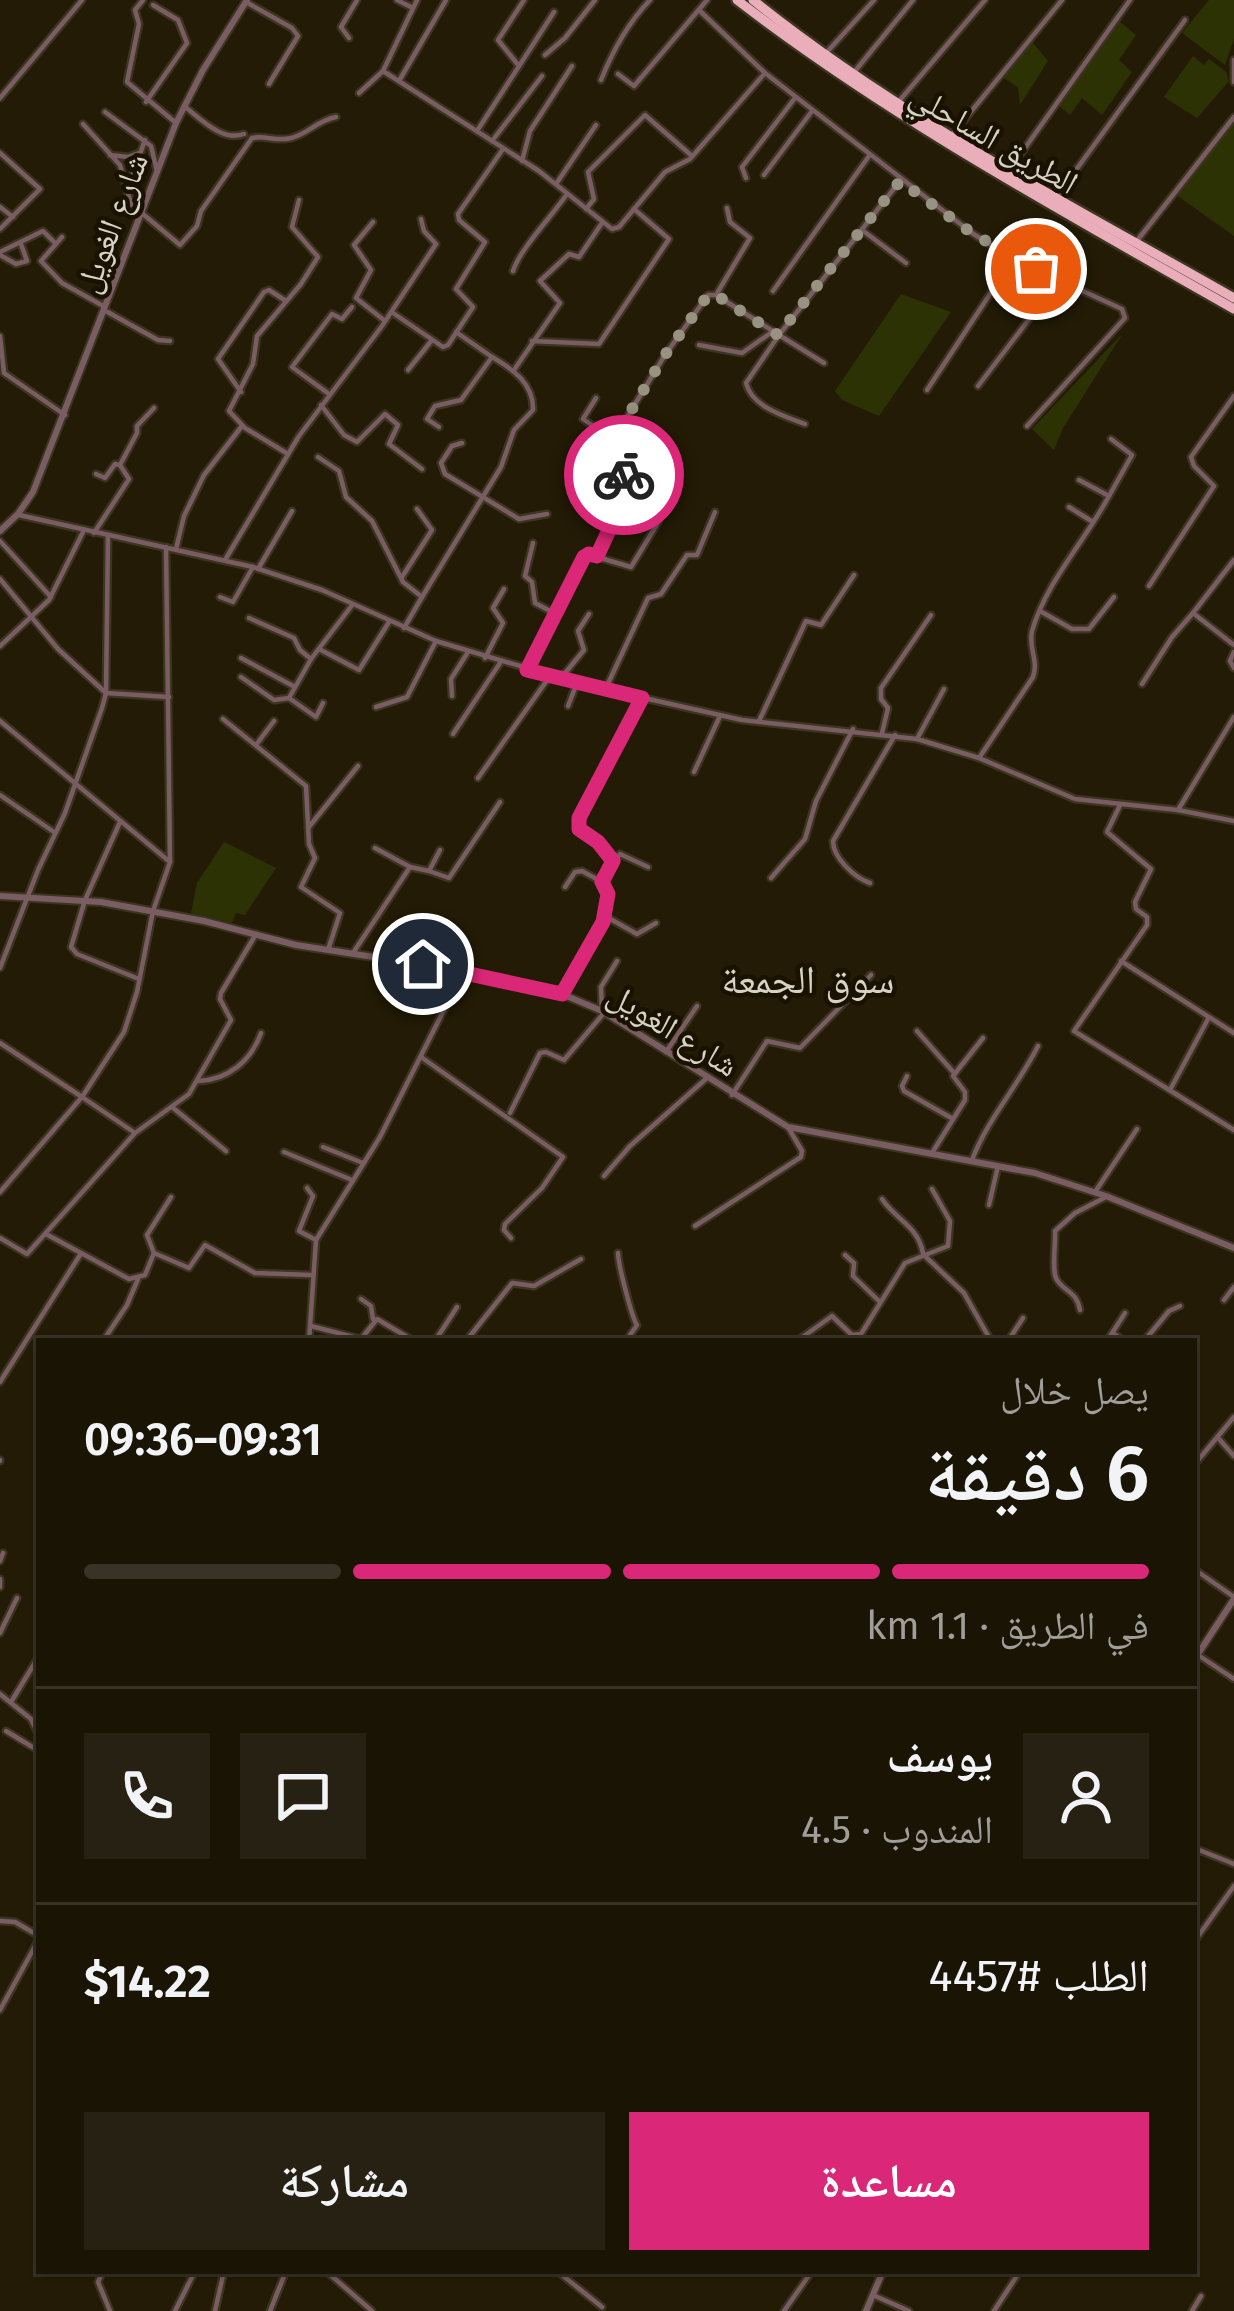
<!DOCTYPE html>
<html lang="ar">
<head>
<meta charset="utf-8">
<style>
	body { margin:0; font-family:"Fira Sans","Noto Naskh Arabic",sans-serif; background:#272113; color:#f1f3f6; direction:rtl; height:100vh; display:flex; flex-direction:column; font-size:45px; white-space:nowrap }
	* { box-sizing:border-box; margin:0 }
	p { font-size:39px; color:#9f9e9a }
	.icon { flex:none; width:66px; height:66px; fill:none; stroke:currentColor; stroke-width:2; stroke-linecap:round; stroke-linejoin:round }
	.map { position:relative; flex:1; overflow:hidden; direction:ltr }
	.details { position:absolute; left:36px; top:1338px; width:1161px; height:936px; display:flex; flex-direction:column; background:#1a1404; border-radius:0px; box-shadow:0 3px 9px #0004,0 0 0 3px #383326; direction:rtl }
	.details>* { flex:none }
	.pin { position:absolute; display:grid; place-items:center; width:102px; height:102px; color:#fff; margin:-51px; border:6px solid #fff; border-radius:50%; box-shadow:0 3px 12px #0007 }
	.courier { position:absolute; display:grid; place-items:center; width:120px; height:120px; margin:-60px; border:9px solid #db2777; border-radius:50%; background:#fff; color:#222; box-shadow:0 3px 15px #0007 }
	.head em { font-style:normal; font-weight:600 }
	.head div { display:flex; flex-direction:column-reverse }
	.head { display:flex; align-items:center; justify-content:space-between; height:204px; padding:0 48px }
	h1 { font-size:78px; font-weight:600; line-height:90px }
	.bar { display:grid; grid-template-columns:repeat(4,1fr); gap:18px 12px; align-content:center; height:144px; padding:0 48px }
	.bar i { height:15px; border-radius:9px; background:#383326 }
	.bar .current { background:#db2777 }
	.bar p { grid-column:span 4 }
	.line { display:flex; align-items:center; gap:30px; padding:0 48px; border-top:3px solid #383326 }
	.line div { flex:1 }
	.round { display:grid; place-items:center; flex:none; width:126px; height:126px; border-radius:0px; background:#272113 }
	.primary-button { display:flex; gap:24px; margin-top:auto; padding:24px 48px }
	.primary-button a { flex:1; height:138px; border-radius:0px; background:#db2777; color:#fff; font-size:48px; font-weight:600; line-height:138px; text-align:center }
	.primary-button a+a { background:#272113; color:#f1f3f6 }
	.map>svg:first-child { display:block }
	.green { fill:#2d3205 }
	.lines { fill:none; stroke-linecap:round; stroke-linejoin:round }
	.minor-casing { stroke:#3c3520; stroke-width:9 }
	.tertiary-casing { stroke:#3c3520; stroke-width:10 }
	.trunk-casing { stroke:#3c3520; stroke-width:14 }
	.minor { stroke:#7a5d63; stroke-width:4.5 }
	.tertiary { stroke:#7a5d63; stroke-width:6 }
	.trunk { stroke:#eaaebb; stroke-width:9 }
	.done { stroke:#989282; stroke-width:12; stroke-dasharray:0 21.6 }
	.route { stroke:#db2777; stroke-width:15 }
	.labels { text-anchor:middle; dominant-baseline:central; stroke-width:9; stroke-linejoin:round; paint-order:stroke }
	.street-label { font-size:33px; fill:#d7d2c5; stroke:#1a1200 }
	.quarter-label { font-size:39px; fill:#d7d2c5; stroke:#1a1200 }
</style>
</head>
<body>
<div class="map">
<svg width="1234" height="2311" viewBox="0 0 1234 2311">
	<rect width="100%" height="100%" fill="#231b05"/>
	<g class="green">
		<polygon points="1209,0 1234,0 1234,39 1225,65 1182,33"/>
		<polygon points="1119,21 1136,35 1119,60 1132,72 1102,115 1082,98 1070,115 1059,106"/>
		<polygon points="1031,41 1048,61 1020,105 1018,88 1003,77"/>
		<polygon points="1193,56 1204,65 1209,59 1226,72 1229,81 1197,118 1164,97"/>
		<polygon points="1234,123 1234,236 1175,194"/>
		<polygon points="901,294 951,312 879,416 842,400 835,391"/>
		<polygon points="1123,333 1063,428 1054,450 1032,429"/>
		<polygon points="224,842 276,868 245,915 236,913 232,923 191,913 197,883"/>
	</g>
	<g class="lines">
		<g class="minor-casing">
			<g id="minor">
				<polyline points="143,0 135,10 139,24 127,82 176,123"/>
				<polyline points="397,0 413,8"/>
				<polyline points="417,0 383,71 539,171 612,229 619,227 665,172 690,159 765,73"/>
				<polyline points="246,2 292,28 298,36 269,84"/>
				<polyline points="699,10 765,73 972,233 1013,259 1122,309 1125,318 1027,426"/>
				<polyline points="349,38 341,27 357,0"/>
				<polyline points="827,52 874,0"/>
				<polyline points="545,55 565,38 595,0"/>
				<polyline points="1234,60 1234,82"/>
				<polyline points="519,66 498,40 524,0"/>
				<polyline points="855,71 913,0"/>
				<polyline points="618,74 634,86 707,0"/>
				<path d="M 601,80 C 613,50 627,24 650,0"/>
				<polyline points="399,81 446,0"/>
				<polyline points="359,93 383,71"/>
				<polyline points="0,98 82,0"/>
				<polyline points="900,100 985,0"/>
				<polyline points="146,102 187,43 178,20 153,5"/>
				<path d="M 184,106 C 201,119 222,142 244,134"/>
				<polyline points="105,112 151,146 157,171"/>
				<path d="M 83,124 L 120,165 L 131,204 L 180,245 L 197,226 L 201,211 L 252,138 C 265,135 277,142 291,138 C 308,134 318,120 336,117"/>
				<polyline points="477,131 554,12"/>
				<polyline points="952,135 1062,0"/>
				<polyline points="492,141 542,76"/>
				<polyline points="0,153 40,189 0,229"/>
				<polyline points="110,155 128,157 139,153"/>
				<polyline points="522,161 530,131 572,66"/>
				<polyline points="1010,169 1130,0"/>
				<polyline points="764,175 812,111"/>
				<polyline points="746,178 742,167 795,98"/>
				<polyline points="556,184 596,125"/>
				<polyline points="129,185 145,140"/>
				<polyline points="1057,196 1185,20"/>
				<polyline points="0,207 13,217"/>
				<polyline points="586,209 594,199 588,172 645,115 692,156"/>
				<polyline points="373,222 354,245 371,270 356,298 385,321"/>
				<polyline points="862,230 906,263"/>
				<polyline points="62,237 41,261 62,283 105,307"/>
				<polyline points="1136,242 1234,117"/>
				<polyline points="0,252 43,231 55,243"/>
				<polyline points="0,255 16,264 27,261 21,244"/>
				<path d="M 513,271 C 520,249 552,216 567,194"/>
				<polyline points="773,291 869,156"/>
				<polyline points="716,295 750,238 730,222 727,208"/>
				<polyline points="104,310 158,340 170,341"/>
				<polyline points="393,313 443,347 448,345 473,307 456,289 485,242 459,220 458,214 503,149"/>
				<polyline points="0,336 4,373 65,415"/>
				<polyline points="532,341 599,344 669,239 634,209"/>
				<polyline points="699,345 742,353 772,332"/>
				<polyline points="408,370 432,340"/>
				<polyline points="514,370 560,303 540,281 569,254 579,257 602,223"/>
				<polyline points="978,386 1059,280"/>
				<polyline points="927,390 1013,259"/>
				<polyline points="241,392 218,359 264,292 269,290 286,301"/>
				<polyline points="329,394 292,367 332,314 342,319 352,307"/>
				<polyline points="596,398 583,419 612,439"/>
				<polyline points="321,405 344,435 357,442 385,414 398,425 389,444 422,469"/>
				<path d="M 805,424 C 784,416 752,407 746,383 L 779,335 L 824,363"/>
				<polyline points="439,427 427,419 435,406 461,400 492,357 456,332"/>
				<polyline points="462,443 452,446 441,463 445,474 519,519 547,514"/>
				<polyline points="288,454 245,428 229,411 253,364 257,336 301,284 318,257 292,227 299,200"/>
				<polyline points="318,457 339,471 346,497 372,521 403,582 422,597 404,628"/>
				<polyline points="96,474 105,478 115,464 120,465 137,433 137,426 154,408"/>
				<polyline points="1109,496 1132,455 1111,439"/>
				<polyline points="1069,507 1093,522"/>
				<polyline points="19,515 253,567 322,590 436,641 577,683 742,720 917,739 979,758 1075,799 1178,810 1234,821"/>
				<polyline points="94,533 129,479 120,465"/>
				<polyline points="0,541 51,597"/>
				<polyline points="533,543 525,576 532,582 535,603 556,614"/>
				<polyline points="176,549 184,516 204,475 242,426"/>
				<polyline points="597,557 631,567 659,521"/>
				<polyline points="225,560 299,436 382,326 436,244 424,231 421,219"/>
				<polyline points="1234,560 1193,613 1234,645"/>
				<polyline points="258,569 292,511"/>
				<polyline points="402,577 432,530 417,509"/>
				<polyline points="0,579 58,649 106,693 169,697"/>
				<polyline points="1149,586 1214,486 1194,466 1191,457 1234,396"/>
				<polyline points="220,597 233,602 253,567"/>
				<path d="M 422,597 L 501,467 L 514,430 L 533,410 C 534,384 513,369 492,357"/>
				<polyline points="1040,611 1072,629 1089,629 1114,597"/>
				<polyline points="249,618 294,638 300,650 311,659"/>
				<polyline points="0,646 49,600 83,532"/>
				<polyline points="319,649 359,670 389,622"/>
				<polyline points="1234,652 1230,661 1234,668"/>
				<polyline points="241,658 295,687"/>
				<polyline points="485,658 503,623 493,608 504,589"/>
				<polyline points="527,671 584,557 589,554 597,557 611,527 599,515 635,456 613,440 665,355 708,295 716,295 779,335 900,181"/>
				<polyline points="241,677 274,700 289,698"/>
				<polyline points="561,678 584,650 578,631 589,614"/>
				<polyline points="1142,684 1172,637 1193,613"/>
				<polyline points="605,690 648,598 661,594 687,555 697,555 715,512"/>
				<polyline points="452,696 451,679 468,652"/>
				<polyline points="323,703 316,717 289,698 311,659 353,604"/>
				<polyline points="568,706 577,683"/>
				<polyline points="376,707 407,697 436,641"/>
				<polyline points="223,719 306,786 309,844 315,858 301,887 340,913 328,950"/>
				<polyline points="0,721 170,862"/>
				<polyline points="759,721 806,621 821,625 854,575"/>
				<polyline points="882,733 888,708 881,699 881,688 931,615"/>
				<polyline points="453,734 500,663"/>
				<polyline points="917,739 944,689"/>
				<polyline points="256,745 274,721"/>
				<path d="M 979,758 L 1033,677 C 1039,660 1028,648 1032,631 C 1046,582 1085,541 1109,496 L 1079,480"/>
				<polyline points="694,772 720,716"/>
				<polyline points="478,778 550,676"/>
				<polyline points="0,795 54,832"/>
				<polyline points="1120,805 1107,832 1151,869 1135,902 1136,909 1147,917 1147,925 1074,1031 1234,1130"/>
				<polyline points="1178,810 1234,717"/>
				<polyline points="120,822 85,900 71,947 77,954 139,979"/>
				<polyline points="308,828 358,766"/>
				<polyline points="375,848 410,867"/>
				<polyline points="613,861 598,842 579,829 579,818 641,700"/>
				<polyline points="429,871 449,878 500,802"/>
				<polyline points="771,878 805,839 816,801 853,729"/>
				<polyline points="602,882 620,854 648,867"/>
				<path d="M 870,883 C 855,878 833,858 833,841 L 895,735"/>
				<polyline points="605,916 637,934 656,923"/>
				<polyline points="353,953 410,867 429,871 440,850"/>
				<polyline points="1121,961 1234,1033"/>
				<polyline points="0,968 38,870 65,813 102,708 106,693 108,535"/>
				<polyline points="562,994 603,922 608,894 602,882 582,871 575,872 565,887"/>
				<polyline points="602,1011 601,987 617,961"/>
				<polyline points="917,1031 955,1074"/>
				<polyline points="0,1043 82,1097 0,1192"/>
				<polyline points="666,1052 697,1006"/>
				<polyline points="421,1057 563,1157 542,1188 505,1224 504,1230 511,1238"/>
				<polyline points="907,1076 902,1086 904,1091 953,1119"/>
				<path d="M 198,1081 C 228,1080 251,1061 261,1033"/>
				<polyline points="1171,1088 1208,1019"/>
				<polyline points="732,1095 767,1041 800,1048 871,975"/>
				<polyline points="172,1107 226,1151"/>
				<polyline points="510,1113 540,1053 546,1052 564,1060 604,1013"/>
				<polyline points="135,1133 82,1097 124,1032 137,992 153,911 170,862 166,547"/>
				<polyline points="323,1147 363,1163"/>
				<polyline points="284,1152 352,1180"/>
				<polyline points="932,1153 965,1100 965,1092 953,1076 983,1038"/>
				<path d="M 972,1160 C 988,1118 1018,1086 1038,1046"/>
				<polyline points="604,1176 630,1146 707,1078"/>
				<polyline points="307,1188 313,1196 299,1231 316,1240"/>
				<polyline points="1095,1192 1137,1129"/>
				<polyline points="171,1197 147,1235 154,1253 189,1268 205,1245 255,1273 311,1275"/>
				<path d="M 882,1199 C 896,1220 918,1226 923,1253"/>
				<polyline points="989,1205 998,1166"/>
				<polyline points="695,1226 801,1157 802,1151 788,1127"/>
				<polyline points="46,1234 129,1279 145,1275 154,1253"/>
				<polyline points="0,1238 27,1254 135,1133 189,1094 231,1020 220,999 221,993 256,934"/>
				<path d="M 618,1253 C 618,1264 632,1318 637,1325 L 626,1341"/>
				<polyline points="845,1255 854,1263 853,1276 879,1301"/>
				<polyline points="926,1257 964,1293 991,1341"/>
				<polyline points="361,1299 371,1306 373,1319"/>
				<polyline points="1224,1300 1234,1287"/>
				<path d="M 1080,1310 C 1077,1292 1066,1293 1057,1280 C 1051,1271 1056,1243 1055,1231 L 1075,1213 L 1104,1198"/>
				<polyline points="311,1326 361,1339 377,1319 414,1341"/>
				<polyline points="1113,1333 1124,1341"/>
				<polyline points="103,1341 127,1305 138,1279"/>
				<polyline points="309,1341 316,1240 380,1137 463,972"/>
				<polyline points="435,1341 457,1307"/>
				<polyline points="466,1341 512,1283 534,1286 581,1259"/>
				<polyline points="797,1341 832,1316 852,1335 861,1334 905,1263 948,1246 950,1221 932,1189"/>
				<polyline points="1008,1341 1023,1318"/>
				<polyline points="1107,1341 1125,1313"/>
				<polyline points="1144,1341 1169,1311 1180,1306"/>
				<polyline points="0,1382 80,1255"/>
				<polyline points="1219,1439 1234,1456"/>
				<polyline points="0,1460 0,1461"/>
				<polyline points="1194,1465 1234,1417"/>
				<polyline points="0,1561 3,1553"/>
				<polyline points="1194,1569 1234,1597"/>
				<polyline points="0,1579 0,1587"/>
				<polyline points="0,1633 17,1598"/>
				<polyline points="1198,1655 1234,1679"/>
				<polyline points="0,1694 31,1719 39,1736"/>
				<polyline points="11,1702 39,1656"/>
				<polyline points="6,1731 39,1751"/>
				<polyline points="1194,1848 1234,1864"/>
				<polyline points="0,1921 15,1922 39,1936"/>
				<polyline points="1194,1942 1234,1886"/>
				<polyline points="0,2010 39,1939"/>
				<polyline points="103,2271 98,2282 110,2311"/>
				<polyline points="326,2271 372,2311"/>
				<polyline points="557,2271 602,2307"/>
				<polyline points="873,2295 909,2311"/>
				<polyline points="175,2311 195,2271"/>
				<polyline points="215,2311 224,2271"/>
				<polyline points="270,2311 286,2271"/>
				<polyline points="784,2311 812,2271"/>
				<polyline points="994,2311 1020,2271"/>
				<polyline points="1192,2311 1201,2296"/>
			</g>
		</g>
		<g class="tertiary-casing">
			<g id="tertiary">
				<polyline points="0,531 18,514 33,492 176,123 203,70 247,0"/>
				<polyline points="0,896 101,902 204,921 296,945 464,971 562,994 602,1011 788,1127 1035,1173 1106,1196 1234,1248"/>
				<polyline points="1194,1660 1234,1599"/>
				<polyline points="866,2311 883,2271"/>
			</g>
		</g>
		<g class="trunk-casing">
			<g id="trunk">
				<path d="M 737,0 C 892,119 1064,212 1234,309"/>
				<path d="M 753,0 C 900,118 1071,205 1234,298"/>
			</g>
		</g>
		<use href="#minor" class="minor"/>
		<use href="#tertiary" class="tertiary"/>
		<use href="#trunk" class="trunk"/>
	</g>
	<g class="lines">
		<polyline class="done" points="624,475 635,456 613,440 665,355 708,295 716,295 778,335 900,181 972,233 1036,269"/>
		<polyline class="route" points="423,964 562,994 603,922 608,894 602,882 613,861 598,842 579,829 579,818 642,698 527,670 584,557 589,554 597,556 611,526 599,515 624,475"/>
	</g>
	<g class="labels">
		<g class="street-label">
			<text transform="translate(994 139) rotate(30)">الطريق الساحلي</text>
			<text transform="translate(112 223) rotate(-69)">شارع الغويل</text>
			<text transform="translate(673 1030) rotate(32)">شارع الغويل</text>
		</g>
		<g class="quarter-label">
			<text x="808" y="980">سوق الجمعة</text>
		</g>
	</g>
</svg>
<div class="pin" style="left:1036px;top:269px;background:#ea580c"><svg class="icon" aria-label="bag" viewBox="0 0 24 24"><path d="M5 8h14l-1 12H6zM9 8a3 3 0 0 1 6 0"/></svg></div>
<div class="pin" style="left:423px;top:964px;background:#1f2937"><svg class="icon" aria-label="home" viewBox="0 0 24 24"><path d="M3 11l9-7 9 7M6 9v11h12V9"/></svg></div>
<div class="courier" style="left:624px;top:475px"><svg class="icon" aria-label="bike" viewBox="0 0 24 24"><circle cx="6" cy="16" r="4"/><circle cx="18" cy="16" r="4"/><path d="M6 16l4-8h5l3 8M10 8l3 8H6M13 5h3"/></svg></div>
<section class="details">
<div class="head"><div><h1>6 دقيقة</h1><p>يصل خلال</p></div><em>09:31–09:36</em></div>
<div class="bar"><i class="current"></i><i class="current"></i><i class="current"></i><i></i><p>في الطريق · 1.1 km</p></div>
<div class="line" style="height:216px"><a class="round"><svg class="icon" aria-label="person" viewBox="0 0 24 24"><circle cx="12" cy="8" r="4"/><path d="M4 21q1-7 8-7t8 7"/></svg></a><div><b>يوسف</b><p>المندوب · 4.5</p></div><a class="round"><svg class="icon" aria-label="chat" viewBox="0 0 24 24"><path d="M4 5h16v11H9l-5 4z"/></svg></a><a class="round"><svg class="icon" aria-label="phone" viewBox="0 0 24 24"><path d="M5 4h4l2 5-3 2q2 4 5 5l2-3 5 2v4C11 20 4 13 5 4z"/></svg></a></div>
<div class="line" style="height:156px"><div>الطلب #4457</div><b>$14.22</b></div>
<div class="primary-button"><a>مساعدة</a><a>مشاركة</a></div>
</section>
</div>
</body>
</html>
